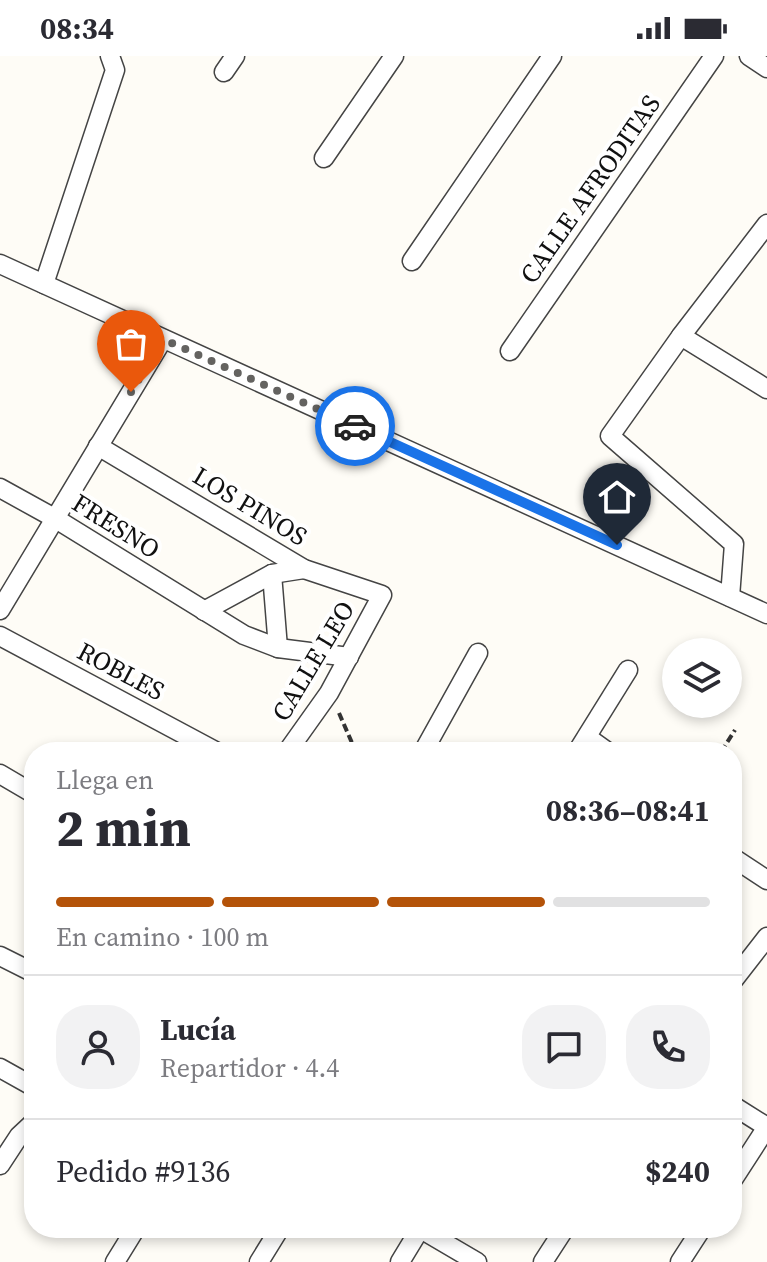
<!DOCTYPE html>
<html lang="es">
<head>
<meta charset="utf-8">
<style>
	body { margin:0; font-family:"Source Serif 4",serif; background:#f2f2f3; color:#2b2b33; height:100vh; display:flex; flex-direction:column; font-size:30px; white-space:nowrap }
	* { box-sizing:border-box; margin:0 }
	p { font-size:26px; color:#7c7c81 }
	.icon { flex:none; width:44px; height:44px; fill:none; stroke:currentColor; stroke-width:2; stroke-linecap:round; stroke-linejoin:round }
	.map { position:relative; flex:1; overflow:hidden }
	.side { position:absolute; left:24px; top:686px; width:718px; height:496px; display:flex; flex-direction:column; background:#fff; border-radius:32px; box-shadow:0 4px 12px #0003 }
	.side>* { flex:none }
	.fabs { position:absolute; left:662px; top:582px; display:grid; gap:16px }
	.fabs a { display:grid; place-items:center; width:80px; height:80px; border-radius:50%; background:#fff; box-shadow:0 4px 12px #0003; font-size:40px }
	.pin { position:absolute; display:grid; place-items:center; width:68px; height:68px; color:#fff; margin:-82px -34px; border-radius:50% 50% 50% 0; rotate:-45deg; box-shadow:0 0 8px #0007 }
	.pin .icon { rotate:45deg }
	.courier { position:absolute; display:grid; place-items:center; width:80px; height:80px; margin:-40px; border:6px solid #1a73e8; border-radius:50%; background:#fff; color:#222; box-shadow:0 2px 10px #0007 }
	.headline em { font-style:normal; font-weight:700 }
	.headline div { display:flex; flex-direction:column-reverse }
	.headline { display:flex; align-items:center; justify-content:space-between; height:136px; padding:0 32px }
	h1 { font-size:52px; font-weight:700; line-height:60px }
	.bar { display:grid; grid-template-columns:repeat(4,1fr); gap:12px 8px; align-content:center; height:96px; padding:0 32px }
	.bar i { height:10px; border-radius:6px; background:#e1e1e2 }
	.bar .selected { background:#b45309 }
	.bar p { grid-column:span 4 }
	.line { display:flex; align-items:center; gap:20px; padding:0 32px; border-top:2px solid #e1e1e2 }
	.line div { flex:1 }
	.round { display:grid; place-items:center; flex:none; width:84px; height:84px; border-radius:32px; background:#f2f2f3 }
	.status { display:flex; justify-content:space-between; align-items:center; height:56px; padding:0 40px; background:#fff; direction:ltr }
	.status svg { height:22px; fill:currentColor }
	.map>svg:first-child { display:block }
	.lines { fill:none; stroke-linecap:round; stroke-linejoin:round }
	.minor-casing { stroke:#444; stroke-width:21 }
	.path { stroke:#333; stroke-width:4; stroke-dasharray:8 4; stroke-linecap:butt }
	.minor { stroke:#fff; stroke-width:18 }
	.done { stroke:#646361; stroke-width:8; stroke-dasharray:0 14.4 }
	.route { stroke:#1a73e8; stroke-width:10 }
	.labels { text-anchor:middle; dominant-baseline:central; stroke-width:8; stroke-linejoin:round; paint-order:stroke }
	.street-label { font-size:26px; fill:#111; stroke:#fff }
</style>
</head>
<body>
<div class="status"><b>08:34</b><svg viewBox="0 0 49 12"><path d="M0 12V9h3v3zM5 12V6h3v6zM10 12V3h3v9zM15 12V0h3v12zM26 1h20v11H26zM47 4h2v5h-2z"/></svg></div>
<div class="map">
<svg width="767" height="1206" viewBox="0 0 767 1206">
	<rect width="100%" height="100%" fill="#fefcf6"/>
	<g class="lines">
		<g class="minor-casing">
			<g id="minor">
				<polyline points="749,0 767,12"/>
				<polyline points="224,16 235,0"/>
				<polyline points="324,102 394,0"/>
				<polyline points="412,205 552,0"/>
				<polyline points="0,208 767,558"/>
				<polyline points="44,228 115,14 110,0"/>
				<polyline points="681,280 767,333"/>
				<polyline points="510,295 714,0"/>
				<polyline points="98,390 304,513 382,539 329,637 287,696"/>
				<polyline points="0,432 56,463 244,579 278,592 349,601"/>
				<polyline points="272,518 278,592"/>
				<polyline points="730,541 734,488 610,380 681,280 767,168"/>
				<polyline points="0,554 163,283"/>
				<polyline points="204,555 272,518 304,513"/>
				<polyline points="0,580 217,696"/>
				<polyline points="587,681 608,696"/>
				<polyline points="423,696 478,597"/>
				<polyline points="577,696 628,614"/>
				<polyline points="0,718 34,738"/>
				<polyline points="732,801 767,824"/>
				<polyline points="0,900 34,917"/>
				<polyline points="732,926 767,881"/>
				<polyline points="0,1012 34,1031"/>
				<polyline points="732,1049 767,1071"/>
				<polyline points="0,1109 19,1080 34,1066"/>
				<polyline points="732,1125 767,1071"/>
				<polyline points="419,1172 477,1206"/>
				<polyline points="115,1206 136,1172"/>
				<polyline points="259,1206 280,1172"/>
				<polyline points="400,1206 420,1173"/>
				<polyline points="543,1206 565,1172"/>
				<polyline points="680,1206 702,1172"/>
			</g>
		</g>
		<g class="path">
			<polyline points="339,657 356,696"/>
			<polyline points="721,696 735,674"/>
		</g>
		<use href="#minor" class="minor"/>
	</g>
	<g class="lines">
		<polyline class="done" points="131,336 163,283 355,370"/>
		<polyline class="route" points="355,370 617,489"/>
	</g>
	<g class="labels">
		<g class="street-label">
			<text transform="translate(590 133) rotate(-55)">CALLE AFRODITAS</text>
			<text transform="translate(250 450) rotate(31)">LOS PINOS</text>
			<text transform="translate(116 470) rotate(32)">FRESNO</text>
			<text transform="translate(313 605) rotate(-59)">CALLE LEO</text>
			<text transform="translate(121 615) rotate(28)">ROBLES</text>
		</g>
	</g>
</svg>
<div class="fabs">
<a><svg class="icon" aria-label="layers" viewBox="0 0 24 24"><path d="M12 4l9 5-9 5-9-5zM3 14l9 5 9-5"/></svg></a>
</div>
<div class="pin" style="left:131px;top:336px;background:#ea580c"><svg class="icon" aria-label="bag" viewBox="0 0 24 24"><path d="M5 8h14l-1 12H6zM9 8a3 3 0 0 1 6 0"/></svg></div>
<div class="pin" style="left:617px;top:489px;background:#1f2937"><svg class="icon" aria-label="home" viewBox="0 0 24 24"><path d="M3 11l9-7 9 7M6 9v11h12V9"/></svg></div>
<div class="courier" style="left:355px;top:370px"><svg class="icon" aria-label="car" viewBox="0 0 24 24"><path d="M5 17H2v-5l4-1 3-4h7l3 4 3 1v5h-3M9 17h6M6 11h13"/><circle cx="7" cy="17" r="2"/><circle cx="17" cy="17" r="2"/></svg></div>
<section class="side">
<div class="headline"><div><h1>2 min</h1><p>Llega en</p></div><em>08:36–08:41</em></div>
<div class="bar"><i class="selected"></i><i class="selected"></i><i class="selected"></i><i></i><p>En camino · 100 m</p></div>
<div class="line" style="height:144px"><a class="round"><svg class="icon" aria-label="person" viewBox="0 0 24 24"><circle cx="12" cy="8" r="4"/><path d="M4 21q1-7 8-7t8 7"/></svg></a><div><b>Lucía</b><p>Repartidor · 4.4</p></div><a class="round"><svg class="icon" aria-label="chat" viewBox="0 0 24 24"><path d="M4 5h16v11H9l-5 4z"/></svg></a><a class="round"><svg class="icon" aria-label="phone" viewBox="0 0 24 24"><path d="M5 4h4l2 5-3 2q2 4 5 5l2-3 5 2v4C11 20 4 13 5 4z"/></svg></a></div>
<div class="line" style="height:104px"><div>Pedido #9136</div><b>$240</b></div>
</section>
</div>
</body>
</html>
